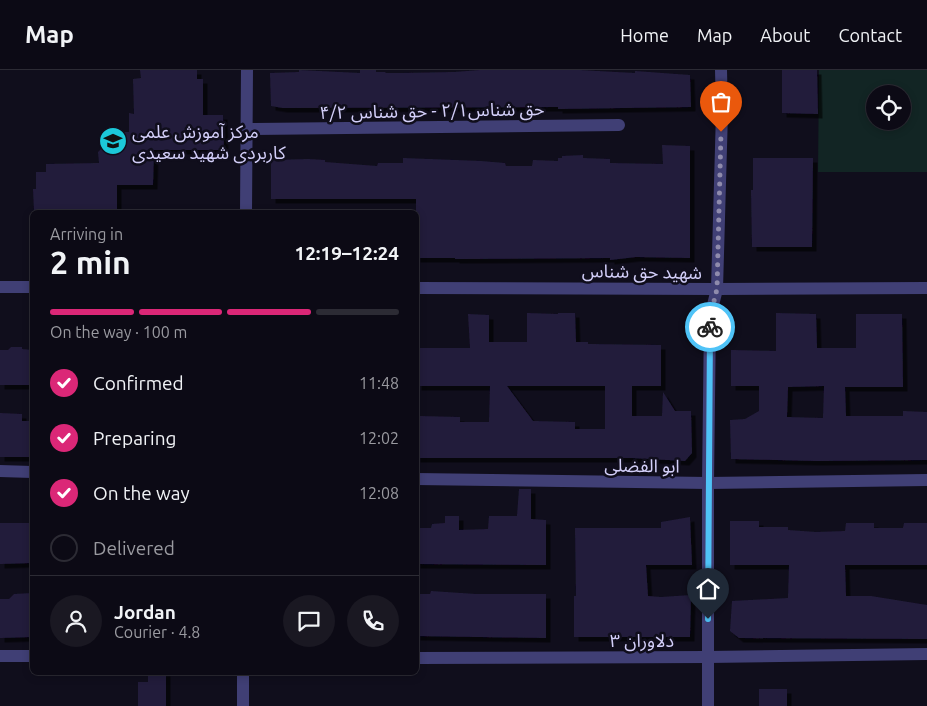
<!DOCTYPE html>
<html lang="en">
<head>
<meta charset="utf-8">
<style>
	body { margin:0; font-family:Ubuntu,"Noto Sans Arabic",sans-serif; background:#1a1822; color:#f1f3f6; height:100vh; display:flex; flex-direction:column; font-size:19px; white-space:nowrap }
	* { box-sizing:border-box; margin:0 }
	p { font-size:16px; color:#9a9aa0 }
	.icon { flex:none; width:28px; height:28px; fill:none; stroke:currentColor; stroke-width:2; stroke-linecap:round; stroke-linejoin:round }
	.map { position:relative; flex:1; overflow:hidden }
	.drawer { position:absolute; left:30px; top:140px; width:389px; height:465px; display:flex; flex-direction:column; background:#0c0a15; border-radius:8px; box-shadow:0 2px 8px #0003,0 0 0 1px #2c2b34 }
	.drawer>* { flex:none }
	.tools { position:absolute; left:866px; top:15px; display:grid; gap:10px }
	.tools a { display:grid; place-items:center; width:45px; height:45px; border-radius:50%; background:#0c0a15; box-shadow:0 2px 8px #0003,0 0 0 1px #2c2b34; font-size:25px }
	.pin { position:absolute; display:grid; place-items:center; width:42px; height:42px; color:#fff; margin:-51px -21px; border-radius:50% 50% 50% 0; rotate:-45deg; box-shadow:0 0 5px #0007 }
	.pin .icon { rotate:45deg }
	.courier { position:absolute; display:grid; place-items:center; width:50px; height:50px; margin:-25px; border:4px solid #4fc3f7; border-radius:50%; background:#fff; color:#222; box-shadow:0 1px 6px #0007 }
	.headline em { font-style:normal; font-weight:600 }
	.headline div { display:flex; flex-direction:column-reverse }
	.headline { display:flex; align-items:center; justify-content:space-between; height:85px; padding:0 20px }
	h1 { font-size:32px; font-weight:600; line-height:38px }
	.bar { display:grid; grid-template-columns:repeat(4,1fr); gap:8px 5px; align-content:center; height:60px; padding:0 20px }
	.bar i { height:6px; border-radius:4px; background:#2c2b34 }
	.bar .current { background:#db2777 }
	.bar p { grid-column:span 4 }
	.line { display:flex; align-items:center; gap:12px; padding:0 20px; border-top:1px solid #2c2b34 }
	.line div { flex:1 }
	.round { display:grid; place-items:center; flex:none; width:52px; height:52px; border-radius:26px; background:#1a1822 }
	ol { padding:0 20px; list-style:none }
	li { display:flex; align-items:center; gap:15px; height:55px }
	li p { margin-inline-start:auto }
	li .icon { padding:5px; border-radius:50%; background:#db2777; color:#fff; stroke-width:4 }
	li:last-child { color:#9a9aa0 }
	li i { width:28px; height:28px; border:2px solid #2c2b34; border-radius:50% }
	header { display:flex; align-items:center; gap:30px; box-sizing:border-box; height:70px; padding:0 25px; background:#0c0a15; border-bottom:1px solid #2c2b34 }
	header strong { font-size:24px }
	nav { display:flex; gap:28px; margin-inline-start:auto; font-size:18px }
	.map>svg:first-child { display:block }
	.green { fill:#122524; fill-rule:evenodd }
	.building { fill:#221c3b; fill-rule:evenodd; filter:url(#shadow) }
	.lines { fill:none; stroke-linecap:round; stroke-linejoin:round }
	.minor { stroke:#403f75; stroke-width:12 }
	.done { stroke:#8f8bac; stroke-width:5; stroke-dasharray:0 9 }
	.route { stroke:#4fc3f7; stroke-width:6 }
	.labels { text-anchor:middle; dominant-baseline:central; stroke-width:5; stroke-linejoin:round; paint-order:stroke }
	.street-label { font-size:18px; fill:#d3cff9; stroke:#100e1c }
	.poi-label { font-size:18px; fill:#d3cff9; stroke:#100e1c; text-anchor:start }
</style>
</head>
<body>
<header>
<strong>Map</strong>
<nav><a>Home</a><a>Map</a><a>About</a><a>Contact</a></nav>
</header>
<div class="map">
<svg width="927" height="636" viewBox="0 0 927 636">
	<defs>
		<filter id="shadow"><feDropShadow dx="4.5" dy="4.5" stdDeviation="0" flood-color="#0009"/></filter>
	</defs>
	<rect width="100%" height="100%" fill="#100e1c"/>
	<path class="green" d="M 819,0 L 927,0 L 927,102 L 818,102 ZM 875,24 L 902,24 L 902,51 L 875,51 Z"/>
	<g class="building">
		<polygon points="140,0 197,0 197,9 203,9 203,45 223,45 224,80 154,80 153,115 117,115 117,142 36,142 34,141 33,119 36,119 36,102 46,102 46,94 99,93 98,82 118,62 129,62 129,43 134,44 133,9 141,8"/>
		<polygon points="299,0 360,3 360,0 376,0 376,2 385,2 386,3 402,3 454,2 480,0 579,0 635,3 635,1 690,5 691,37 558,39 558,37 283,38 271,36 270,3 299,2"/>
		<polygon points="782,0 817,0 818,44 782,43"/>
		<polygon points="662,75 690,76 690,188 636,187 610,190 610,188 455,189 455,188 416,188 416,129 271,129 271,90 308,89 325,90 325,92 377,96 378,93 403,93 403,88 481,91 505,93 506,96 532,96 533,90 558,91 558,88 562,88 562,86 583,85 583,88 610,89 610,93 663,94"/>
		<polygon points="753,88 813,88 812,177 752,177 751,120 753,120"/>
		<path d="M 527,243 L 558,244 L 558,243 L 575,243 L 576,272 L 588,272 L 588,274 L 661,275 L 661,316 L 632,316 L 632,346 L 662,346 L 663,322 L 675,341 L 691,341 L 692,383 L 685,391 L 632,388 L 416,388 L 416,344 L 419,346 L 460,347 L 460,352 L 489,352 L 490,316 L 417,316 L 417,278 L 470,278 L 468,244 L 489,245 L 489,272 L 527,272 ZM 507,316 L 605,316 L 605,359 L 575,359 L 575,352 L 533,351 Z"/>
		<path d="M 776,243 L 816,244 L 817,278 L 856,278 L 856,244 L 902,244 L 903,317 L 845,317 L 846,346 L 903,346 L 903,341 L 927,342 L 927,390 L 817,391 L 731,389 L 730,350 L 745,349 L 759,341 L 759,316 L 731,316 L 731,280 L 776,281 ZM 824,316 L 823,348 L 787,347 L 788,317 Z"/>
		<polygon points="11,277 22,277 22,279 32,280 32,315 0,315 0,280 8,280"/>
		<polygon points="0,343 22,344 22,351 32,351 32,387 0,387"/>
		<polygon points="519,419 531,419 531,449 546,450 546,495 416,494 416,458 431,458 432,454 445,453 445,446 459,446 459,460 488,459 489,446 517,446"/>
		<polygon points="690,447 692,495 646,495 648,526 661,527 691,525 690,567 574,567 574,526 576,526 575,458 661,458 661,452"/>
		<polygon points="730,451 759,451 759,457 788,457 788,460 816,462 845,461 846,453 874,453 874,458 903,458 904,453 927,453 927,495 845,495 846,526 871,526 927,535 927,569 739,568 730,561 732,531 788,528 789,495 730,495"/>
		<polygon points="0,453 32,453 32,493 0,494"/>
		<polygon points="431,521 476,524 546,524 546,568 416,566 416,524 430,524"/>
		<polygon points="32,523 32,567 0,568 0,529 9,529 14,524"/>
		<polygon points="148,602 166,602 166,636 138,636 138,612 148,612"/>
		<rect x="759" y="619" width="28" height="17"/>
	</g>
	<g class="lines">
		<g class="minor">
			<polyline points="246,59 619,55"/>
			<polyline points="246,142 247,0"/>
			<polyline points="0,217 32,217"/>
			<polyline points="416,218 717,219 927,218"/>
			<polyline points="0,401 32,402"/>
			<polyline points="416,409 708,413 927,410"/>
			<polyline points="0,586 32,586"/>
			<polyline points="416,588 707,587 927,584"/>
			<polyline points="243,636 243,602"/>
			<polyline points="708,636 708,413 710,247 717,219 722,42 721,0"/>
		</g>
	</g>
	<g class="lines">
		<polyline class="done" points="710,257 710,247 717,219 721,62"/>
		<polyline class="route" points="708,549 710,257"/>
	</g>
	<defs>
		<g id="university-disc" transform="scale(1.4375)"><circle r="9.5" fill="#1cc8d9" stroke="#100e1c"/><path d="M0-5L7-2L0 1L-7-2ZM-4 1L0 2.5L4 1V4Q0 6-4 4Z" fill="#111"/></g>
	</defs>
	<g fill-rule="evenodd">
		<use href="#university-disc" x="113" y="71"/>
	</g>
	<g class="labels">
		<g class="street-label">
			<text transform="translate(432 40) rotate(-1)">حق شناس۲/۱ - حق شناس ۴/۲</text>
			<text transform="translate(642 201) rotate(1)">شهید حق شناس</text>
			<text transform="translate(642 395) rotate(1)">ابو الفضلی</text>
			<text x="642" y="570">دلاوران ۳</text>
		</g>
		<g class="poi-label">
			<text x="132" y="61">مرکز آموزش علمی<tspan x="132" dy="21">کاربردی شهید سعیدی</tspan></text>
		</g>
	</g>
</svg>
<div class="tools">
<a><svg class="icon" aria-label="locate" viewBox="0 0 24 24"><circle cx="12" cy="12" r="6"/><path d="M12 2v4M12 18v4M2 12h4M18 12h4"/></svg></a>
</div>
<div class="pin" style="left:721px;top:62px;background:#ea580c"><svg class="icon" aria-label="bag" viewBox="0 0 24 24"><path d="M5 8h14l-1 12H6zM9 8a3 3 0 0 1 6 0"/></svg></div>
<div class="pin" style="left:708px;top:549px;background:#1f2937"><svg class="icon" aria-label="home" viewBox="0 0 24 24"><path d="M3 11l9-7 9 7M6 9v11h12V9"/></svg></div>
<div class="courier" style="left:710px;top:257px"><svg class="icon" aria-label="bike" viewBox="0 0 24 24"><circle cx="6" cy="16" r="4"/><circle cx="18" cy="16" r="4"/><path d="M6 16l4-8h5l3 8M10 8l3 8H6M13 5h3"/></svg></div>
<section class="drawer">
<div class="headline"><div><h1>2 min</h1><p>Arriving in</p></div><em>12:19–12:24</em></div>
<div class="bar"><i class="current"></i><i class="current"></i><i class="current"></i><i></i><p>On the way · 100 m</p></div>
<ol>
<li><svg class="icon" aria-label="check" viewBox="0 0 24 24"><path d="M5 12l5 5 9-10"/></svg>Confirmed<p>11:48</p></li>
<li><svg class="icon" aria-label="check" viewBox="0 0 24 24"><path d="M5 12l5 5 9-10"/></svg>Preparing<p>12:02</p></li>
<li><svg class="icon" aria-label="check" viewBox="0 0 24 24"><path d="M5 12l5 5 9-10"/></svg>On the way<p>12:08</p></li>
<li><i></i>Delivered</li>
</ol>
<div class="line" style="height:90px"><a class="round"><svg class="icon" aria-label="person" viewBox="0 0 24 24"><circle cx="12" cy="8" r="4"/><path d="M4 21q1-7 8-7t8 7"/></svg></a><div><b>Jordan</b><p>Courier · 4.8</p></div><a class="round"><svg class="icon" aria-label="chat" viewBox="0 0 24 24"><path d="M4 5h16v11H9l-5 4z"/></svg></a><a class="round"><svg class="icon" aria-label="phone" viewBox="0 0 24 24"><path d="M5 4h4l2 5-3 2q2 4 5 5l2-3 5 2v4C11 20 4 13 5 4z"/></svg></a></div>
</section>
</div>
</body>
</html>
